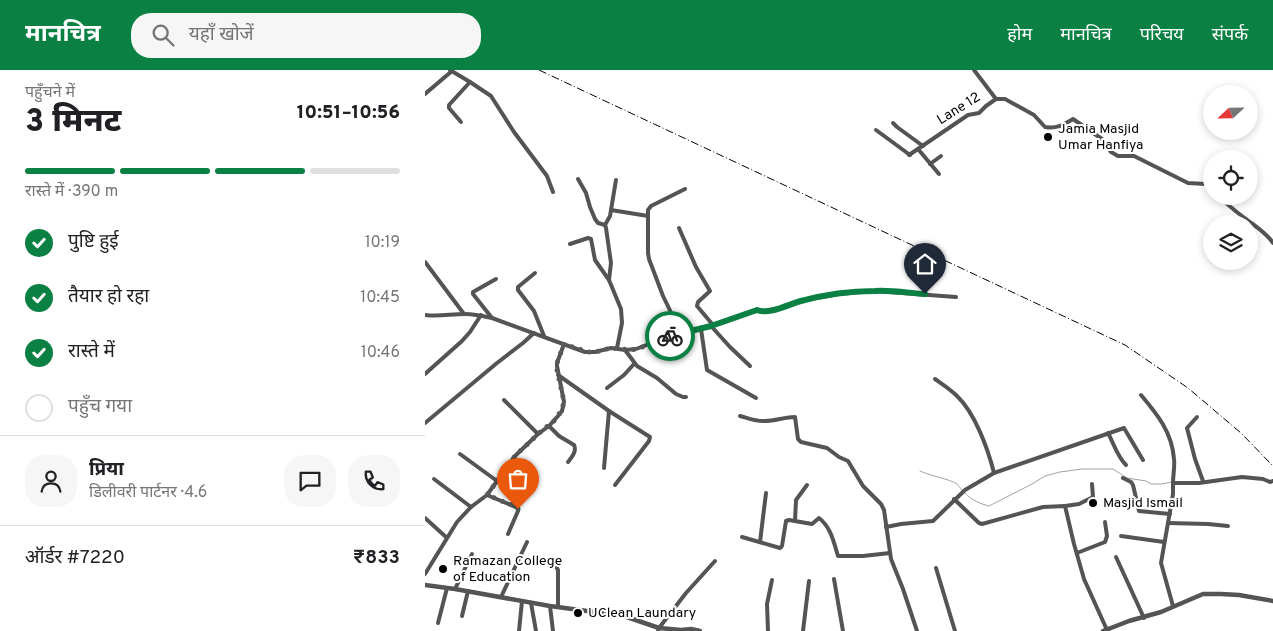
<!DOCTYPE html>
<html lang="hi">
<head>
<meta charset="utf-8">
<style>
	body { margin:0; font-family:Overpass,"Noto Sans Devanagari",sans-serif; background:#f6f6f6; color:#202124; height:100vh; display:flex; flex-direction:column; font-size:19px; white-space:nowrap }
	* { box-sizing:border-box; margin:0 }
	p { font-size:16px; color:#757577 }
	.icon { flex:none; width:28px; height:28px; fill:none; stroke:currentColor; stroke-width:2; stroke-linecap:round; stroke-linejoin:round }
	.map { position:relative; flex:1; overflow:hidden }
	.details { display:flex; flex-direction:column; background:#fff; width:425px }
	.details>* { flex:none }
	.needle { width:32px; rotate:248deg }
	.buttons { position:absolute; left:778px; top:15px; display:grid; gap:10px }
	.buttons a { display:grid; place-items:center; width:55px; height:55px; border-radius:50%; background:#fff; box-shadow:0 2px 8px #0003; font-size:25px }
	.pin { position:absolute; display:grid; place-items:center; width:42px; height:42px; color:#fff; margin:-51px -21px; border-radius:50% 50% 50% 0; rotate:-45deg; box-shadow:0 0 5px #0007 }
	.pin .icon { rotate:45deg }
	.courier { position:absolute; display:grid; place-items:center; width:50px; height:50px; margin:-25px; border:4px solid #0b8043; border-radius:50%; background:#fff; color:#222; box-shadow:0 1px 6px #0007 }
	.head em { font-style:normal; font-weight:800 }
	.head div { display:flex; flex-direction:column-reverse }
	.head { display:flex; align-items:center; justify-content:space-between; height:85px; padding:0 25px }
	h1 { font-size:32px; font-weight:800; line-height:38px }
	.bar { display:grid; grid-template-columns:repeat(4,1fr); gap:8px 5px; align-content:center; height:60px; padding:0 25px }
	.bar i { height:6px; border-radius:4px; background:#e0e0e0 }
	.bar .current { background:#0b8043 }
	.bar p { grid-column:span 4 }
	.line { display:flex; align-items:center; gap:12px; padding:0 25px; border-top:1px solid #e0e0e0 }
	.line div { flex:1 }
	.round { display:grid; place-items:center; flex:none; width:52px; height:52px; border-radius:20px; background:#f6f6f6 }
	ol { padding:0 25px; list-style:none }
	li { display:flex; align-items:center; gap:15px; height:55px }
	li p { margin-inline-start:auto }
	li .icon { padding:5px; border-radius:50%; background:#0b8043; color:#fff; stroke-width:4 }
	li:last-child { color:#757577 }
	li i { width:28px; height:28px; border:2px solid #e0e0e0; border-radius:50% }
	header { display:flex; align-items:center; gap:30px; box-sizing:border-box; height:70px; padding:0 25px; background:#0b8043; color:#fff }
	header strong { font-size:24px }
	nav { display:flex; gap:28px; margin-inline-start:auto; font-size:18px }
	.search { width:350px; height:45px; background:#f6f6f6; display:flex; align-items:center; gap:12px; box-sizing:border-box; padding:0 18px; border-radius:20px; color:#757577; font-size:19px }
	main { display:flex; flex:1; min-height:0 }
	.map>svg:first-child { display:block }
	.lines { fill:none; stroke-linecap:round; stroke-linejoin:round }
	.stream { stroke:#a2a2a2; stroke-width:1 }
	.minor { stroke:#545454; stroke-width:4 }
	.tertiary { stroke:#545454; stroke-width:4.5 }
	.rail { stroke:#000; stroke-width:1; stroke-dasharray:8 2.5 1 2.5; stroke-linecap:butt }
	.done { stroke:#595959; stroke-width:5; stroke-dasharray:0 9 }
	.route { stroke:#0b8043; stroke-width:6 }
	.poi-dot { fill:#000; stroke:#fff; stroke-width:2 }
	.labels { text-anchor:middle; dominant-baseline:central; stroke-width:4; stroke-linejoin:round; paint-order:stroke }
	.street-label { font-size:14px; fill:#000; stroke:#fff }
	.poi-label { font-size:14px; fill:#000; stroke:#fff; text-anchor:start }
</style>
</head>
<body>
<header>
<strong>मानचित्र</strong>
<div class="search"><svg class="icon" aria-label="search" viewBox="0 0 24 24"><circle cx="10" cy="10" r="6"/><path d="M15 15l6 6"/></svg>यहाँ खोजें</div>
<nav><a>होम</a><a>मानचित्र</a><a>परिचय</a><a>संपर्क</a></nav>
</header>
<main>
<section class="details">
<div class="head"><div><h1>3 मिनट</h1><p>पहुँचने में</p></div><em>10:51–10:56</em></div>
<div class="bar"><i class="current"></i><i class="current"></i><i class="current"></i><i></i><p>रास्ते में · 390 m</p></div>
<ol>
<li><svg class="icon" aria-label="check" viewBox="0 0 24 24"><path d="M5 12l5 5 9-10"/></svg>पुष्टि हुई<p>10:19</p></li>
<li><svg class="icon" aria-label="check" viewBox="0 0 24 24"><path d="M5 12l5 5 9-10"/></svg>तैयार हो रहा<p>10:45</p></li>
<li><svg class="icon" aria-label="check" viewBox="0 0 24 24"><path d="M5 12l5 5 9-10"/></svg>रास्ते में<p>10:46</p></li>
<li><i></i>पहुँच गया</li>
</ol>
<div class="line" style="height:90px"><a class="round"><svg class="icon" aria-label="person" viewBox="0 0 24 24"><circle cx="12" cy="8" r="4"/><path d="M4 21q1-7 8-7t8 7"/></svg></a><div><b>प्रिया</b><p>डिलीवरी पार्टनर · 4.6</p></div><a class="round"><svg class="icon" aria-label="chat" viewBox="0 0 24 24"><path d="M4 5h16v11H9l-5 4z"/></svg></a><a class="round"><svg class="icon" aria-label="phone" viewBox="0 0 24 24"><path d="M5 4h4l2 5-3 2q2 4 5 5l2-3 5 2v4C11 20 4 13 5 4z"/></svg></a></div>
<div class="line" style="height:65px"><div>ऑर्डर #7220</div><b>₹833</b></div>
</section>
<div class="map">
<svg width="848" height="561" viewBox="0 0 848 561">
	<rect width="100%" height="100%" fill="#fff"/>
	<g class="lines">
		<path class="stream" d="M 495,401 C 505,406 525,409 532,414 C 535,417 537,421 540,423 C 546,430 556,434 564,436 L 607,414 L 620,406 L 635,402 L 657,399 L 688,399 L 702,408 L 721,411 L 726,414 L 737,414 L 747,412"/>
		<g class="minor">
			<polyline points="25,0 45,12 66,26 89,62 122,106 128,122"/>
			<polyline points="549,0 571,29"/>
			<polyline points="0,24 27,1"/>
			<polyline points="36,52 24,38 24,35 45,12"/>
			<polyline points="468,53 472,57 498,76"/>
			<polyline points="451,60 485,85"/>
			<polyline points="493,79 514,104"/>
			<path d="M 484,85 L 543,45 L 554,43 L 561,36 L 571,29 L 580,29 L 609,45 L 620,57 C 632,59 638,55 648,49 L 677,69 L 686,82 L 693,86 L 709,86 L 763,113 L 781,114 L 786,119"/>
			<polyline points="505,94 516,86"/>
			<polyline points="153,109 161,123 165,137 170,149 173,153 180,155 181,158 186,193 184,210"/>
			<path d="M 794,126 C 803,136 814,144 825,152 C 833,158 843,165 848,173"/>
			<polyline points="186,140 223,146"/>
			<polyline points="180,155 185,146 191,110"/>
			<polyline points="254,158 271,197 285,221 273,232 272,236 288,255"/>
			<polyline points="145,174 163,168 166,169 170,190 184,210 196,239 197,253 192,278"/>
			<polyline points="0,192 39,244"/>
			<polyline points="110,203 93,217 93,220 109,241 119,266"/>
			<path d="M 0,245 C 13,247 26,244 40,244 C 49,244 58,246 67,248 L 160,282 L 170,282 L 186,278 L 200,280 L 211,279 L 245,266 L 286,256 L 332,240 L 336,242 L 364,236 L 376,231 L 413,224 L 450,221 L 531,227"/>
			<polyline points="67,248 48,224 48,222 71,209"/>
			<polyline points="286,256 305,277 325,296"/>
			<polyline points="276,259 282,300 331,328"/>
			<polyline points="256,263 238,226 224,189 223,183 223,140 226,136 260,119"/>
			<polyline points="200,280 212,296 232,308 251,324 258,327 261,327"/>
			<polyline points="0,304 37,271 45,262 56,245"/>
			<polyline points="133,305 184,341 225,367 224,371 190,415"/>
			<path d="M 510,309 C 517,314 525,319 532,326 C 550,343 563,379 569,403"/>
			<polyline points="182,318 199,305 209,294"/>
			<path d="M 716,325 C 732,344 747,362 749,389 C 750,396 748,405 748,413 L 774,413 L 817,407 L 838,409 L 845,412 L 848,411"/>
			<polyline points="79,330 113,364"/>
			<path d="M 315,346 C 323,348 332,352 340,351 C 350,351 360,347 370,347 L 373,369 L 376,372 L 402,378 L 414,387 L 423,391 L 438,416 L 456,434 L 459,440 L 466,489 L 478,519 L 492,561"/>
			<polyline points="772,347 762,358 770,389 778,411"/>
			<polyline points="0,353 72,293 98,273 109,263"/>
			<path d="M 124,356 L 134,366 L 149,375 C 152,381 147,387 143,392"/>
			<path d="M 683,363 C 689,374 692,386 701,395"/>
			<polyline points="35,384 72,411"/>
			<polyline points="179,398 184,341"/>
			<polyline points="698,408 706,412 708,415 714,441 745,444"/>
			<polyline points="9,409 46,437"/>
			<polyline points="748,413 748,424 736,493 748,536"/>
			<polyline points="62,425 93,438 93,441 83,464"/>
			<polyline points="529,429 554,453 557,454 618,437 640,436 649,474 659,509 682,560"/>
			<polyline points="640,436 654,434 668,427 667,414"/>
			<polyline points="0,448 21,467"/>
			<polyline points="370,451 371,430 382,415"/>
			<polyline points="743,453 783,454 803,456"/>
			<polyline points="461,457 476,454 508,451 540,420 569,403 699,358 718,390"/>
			<polyline points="696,466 739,472"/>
			<path d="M 317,467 L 355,478 L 357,476 L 361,451 L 364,450 L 387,454 L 394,448 C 406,457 409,473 413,486 L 438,486 L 465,483"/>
			<polyline points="335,472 341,423"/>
			<polyline points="652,483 680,472 682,466 680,452"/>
			<polyline points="691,487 719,548"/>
			<polyline points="121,490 130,495 133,500 133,536"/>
			<polyline points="511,498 530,561"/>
			<polyline points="0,504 32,452 46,437 62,425 90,386 113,364 124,356 133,346 137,341 139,332 132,296 132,293 139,274"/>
			<polyline points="409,509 418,561"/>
			<polyline points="30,519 47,484"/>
			<polyline points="76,527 102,472"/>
			<polyline points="106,533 111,561"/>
			<polyline points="125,536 128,561"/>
			<polyline points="37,546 43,521"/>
			<polyline points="13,553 22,518"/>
			<polyline points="94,561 97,531"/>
			<polyline points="233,561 234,558 261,523 290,491"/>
			<polyline points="343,561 342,534 347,510"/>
			<polyline points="378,561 384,511"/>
		</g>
		<g class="tertiary">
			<polyline points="0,515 30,519 125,536 199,546 234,558 256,560 266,559 275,561"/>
			<polyline points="678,561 704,551 736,542 778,524 796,524 814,525 848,531"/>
		</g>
		<polyline class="rail" points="114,0 700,275 763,318 816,363 848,396"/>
	</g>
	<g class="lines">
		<polyline class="done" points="93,439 92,437 62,425 90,386 113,364 130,350 136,341 138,336 138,327 132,300 132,293 139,274 163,282 170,282 186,278 206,280 215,278 245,266"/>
		<path class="route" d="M 245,266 L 286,256 L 332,240 C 345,245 364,234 376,231 C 398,225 427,221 450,221 C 466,220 484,223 500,224"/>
	</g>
	<g class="poi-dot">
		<circle cx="623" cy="67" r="5"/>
		<circle cx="668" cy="433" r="5"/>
		<circle cx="18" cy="499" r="5"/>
		<circle cx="153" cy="543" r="5"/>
	</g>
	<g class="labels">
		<g class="street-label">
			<text transform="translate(534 39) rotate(-32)">Lane 12</text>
		</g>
		<g class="poi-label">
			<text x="633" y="59">Jamia Masjid<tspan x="633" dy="16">Umar Hanfiya</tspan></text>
			<text x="678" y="433">Masjid Ismail</text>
			<text x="28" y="491">Ramazan College<tspan x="28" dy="16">of Education</tspan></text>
			<text x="163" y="543">UClean Laundary</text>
		</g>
	</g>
</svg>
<div class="buttons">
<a><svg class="needle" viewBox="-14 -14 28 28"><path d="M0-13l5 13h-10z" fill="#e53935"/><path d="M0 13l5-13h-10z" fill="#757577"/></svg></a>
<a><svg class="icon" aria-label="locate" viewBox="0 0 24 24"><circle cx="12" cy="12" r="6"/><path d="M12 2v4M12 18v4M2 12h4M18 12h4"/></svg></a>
<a><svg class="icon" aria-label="layers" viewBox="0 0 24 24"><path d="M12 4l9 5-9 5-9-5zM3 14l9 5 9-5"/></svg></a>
</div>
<div class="pin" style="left:93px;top:439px;background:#ea580c"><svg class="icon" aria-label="bag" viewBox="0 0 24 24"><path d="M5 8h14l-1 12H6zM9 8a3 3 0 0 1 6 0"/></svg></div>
<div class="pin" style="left:500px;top:224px;background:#1f2937"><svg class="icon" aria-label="home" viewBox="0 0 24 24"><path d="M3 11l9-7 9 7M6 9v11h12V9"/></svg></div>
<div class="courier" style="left:245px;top:266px"><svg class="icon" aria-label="bike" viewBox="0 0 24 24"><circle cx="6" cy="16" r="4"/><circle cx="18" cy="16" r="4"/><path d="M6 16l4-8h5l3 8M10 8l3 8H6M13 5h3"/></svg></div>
</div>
</main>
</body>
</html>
